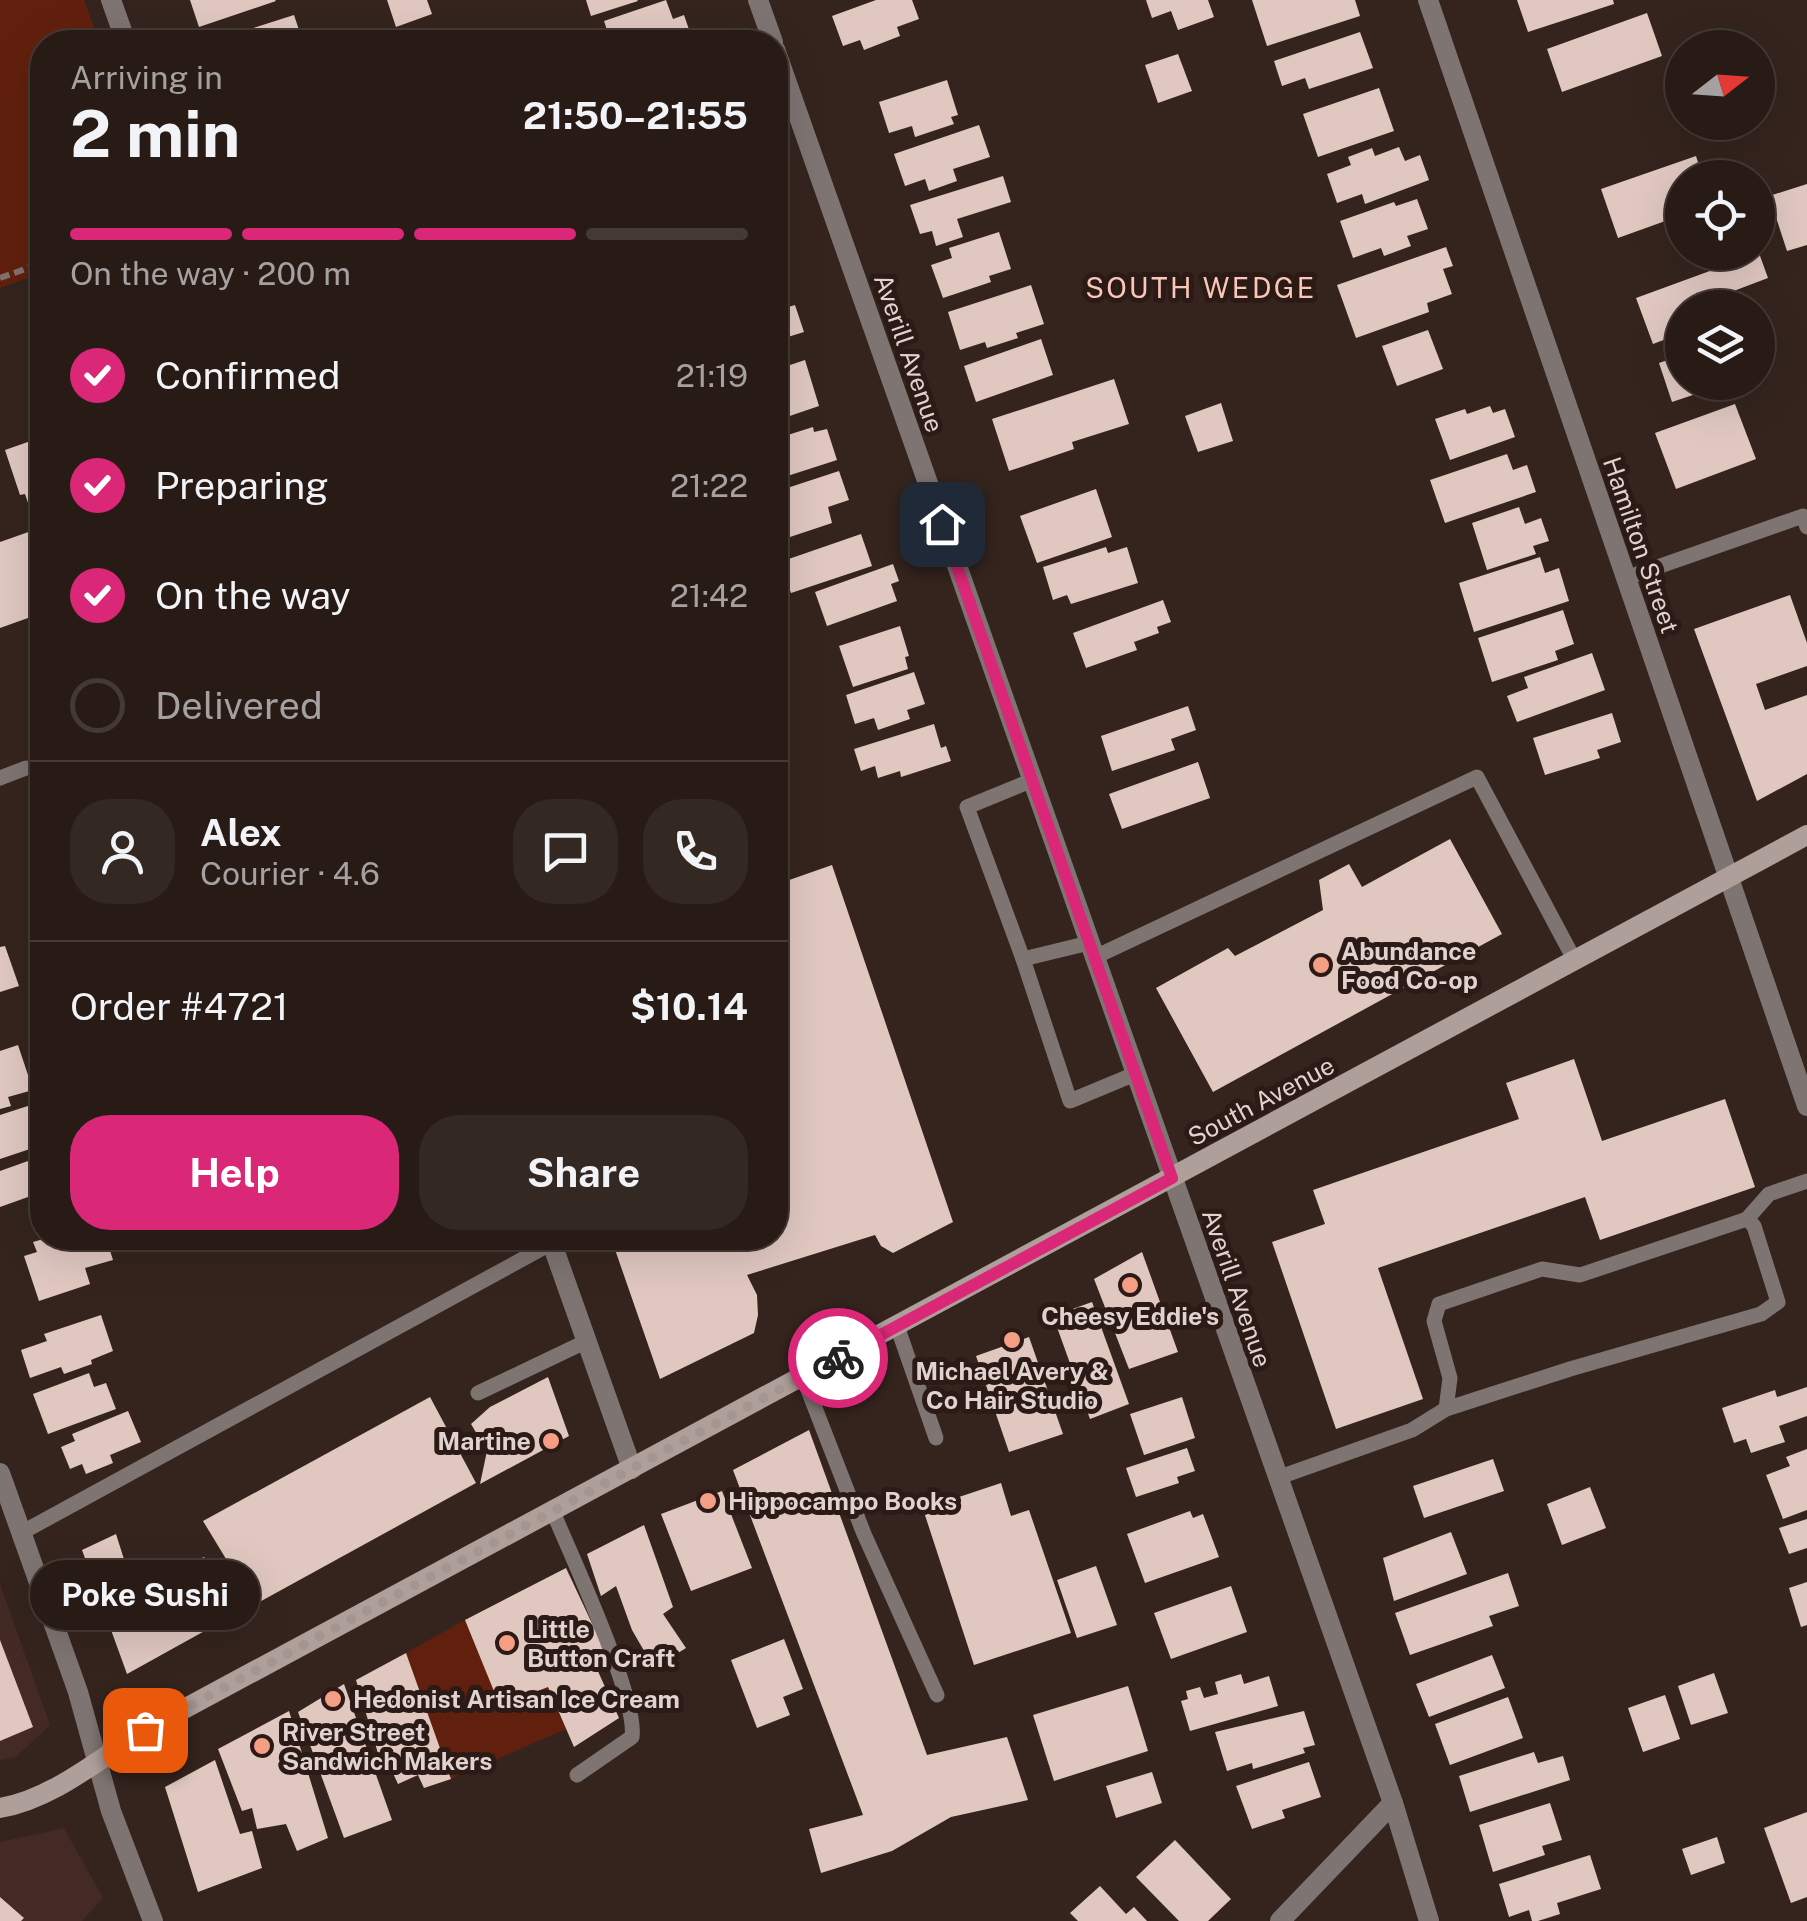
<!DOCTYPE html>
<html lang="en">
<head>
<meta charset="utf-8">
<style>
	body { margin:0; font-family:"Public Sans",sans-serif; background:#342823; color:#f1f3f6; height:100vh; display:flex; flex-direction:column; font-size:38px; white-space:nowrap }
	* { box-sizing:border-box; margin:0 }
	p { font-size:32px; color:#a5a1a1 }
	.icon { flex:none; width:55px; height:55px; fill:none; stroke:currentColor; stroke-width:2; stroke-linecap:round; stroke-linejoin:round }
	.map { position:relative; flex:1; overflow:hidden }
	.panel { position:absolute; left:30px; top:30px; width:758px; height:1220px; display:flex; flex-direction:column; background:#281b16; border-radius:40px; box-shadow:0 10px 40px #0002,0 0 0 2px #443935 }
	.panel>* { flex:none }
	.needle { width:65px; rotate:73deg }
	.controls { position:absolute; left:1665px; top:30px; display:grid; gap:20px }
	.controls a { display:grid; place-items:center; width:110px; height:110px; border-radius:50%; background:#281b16; box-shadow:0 10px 40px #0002,0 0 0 2px #443935; font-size:50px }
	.pin { position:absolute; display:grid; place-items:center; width:85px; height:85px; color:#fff; margin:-42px; border-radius:20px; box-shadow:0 5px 15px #0006 }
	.courier { position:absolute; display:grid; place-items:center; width:100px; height:100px; margin:-50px; border:8px solid #db2777; border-radius:50%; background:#fff; color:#222; box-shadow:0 2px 12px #0007 }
	.bubble { position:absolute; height:70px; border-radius:35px; background:#281b16; box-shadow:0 10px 40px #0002,0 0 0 2px #443935; font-size:32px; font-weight:700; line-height:70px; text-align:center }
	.head em { font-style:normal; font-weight:700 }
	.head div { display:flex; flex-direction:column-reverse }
	.head { display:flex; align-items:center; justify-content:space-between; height:170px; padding:0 40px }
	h1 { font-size:65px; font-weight:700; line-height:75px }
	.bar { display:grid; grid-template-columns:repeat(4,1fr); gap:15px 10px; align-content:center; height:120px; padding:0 40px }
	.bar i { height:12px; border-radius:8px; background:#443935 }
	.bar .current { background:#db2777 }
	.bar p { grid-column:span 4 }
	.line { display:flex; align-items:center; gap:25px; padding:0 40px; border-top:2px solid #443935 }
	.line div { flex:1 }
	.round { display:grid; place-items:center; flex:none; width:105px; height:105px; border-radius:40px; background:#342823 }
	ol { padding:0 40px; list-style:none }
	li { display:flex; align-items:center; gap:30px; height:110px }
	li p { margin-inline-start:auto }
	li .icon { padding:10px; border-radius:50%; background:#db2777; color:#fff; stroke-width:4 }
	li:last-child { color:#a5a1a1 }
	li i { width:55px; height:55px; border:5px solid #443935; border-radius:50% }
	.cta { display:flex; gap:20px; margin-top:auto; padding:20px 40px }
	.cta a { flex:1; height:115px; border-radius:40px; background:#db2777; color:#fff; font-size:40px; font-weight:700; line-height:115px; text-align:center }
	.cta a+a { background:#342823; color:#f1f3f6 }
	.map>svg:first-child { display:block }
	.built { fill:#432a24 }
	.green { fill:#61200d }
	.building { fill:#e0c8c1 }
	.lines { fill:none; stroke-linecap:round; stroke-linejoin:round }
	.path { stroke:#81726d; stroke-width:6; stroke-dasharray:10 5; stroke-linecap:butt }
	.service { stroke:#7e7471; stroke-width:15 }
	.minor { stroke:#7e7471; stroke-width:20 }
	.tertiary { stroke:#7e7471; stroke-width:20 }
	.secondary { stroke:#af9f9a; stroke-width:20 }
	.done { stroke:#a49591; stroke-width:10; stroke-dasharray:0 18 }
	.route { stroke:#db2777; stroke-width:12 }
	.poi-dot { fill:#f49e86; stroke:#2b1a15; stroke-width:4 }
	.labels { text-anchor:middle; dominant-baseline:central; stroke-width:10; stroke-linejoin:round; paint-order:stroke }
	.street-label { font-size:25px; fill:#dfd2cf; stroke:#2b1a15 }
	.poi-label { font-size:25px; font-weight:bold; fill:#dfd2cf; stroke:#2b1a15; text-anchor:start }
	.neighbourhood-label { font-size:28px; letter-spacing:2.5px; fill:#f8c7b9; stroke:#2b1a15 }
</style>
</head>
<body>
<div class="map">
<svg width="1807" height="1921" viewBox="0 0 1807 1921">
	<rect width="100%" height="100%" fill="#35241e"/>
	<g class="built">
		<polygon points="0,1584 50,1725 16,1757 0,1760"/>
		<polygon points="64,1828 103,1898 82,1921 0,1921 0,1842"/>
	</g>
	<g class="green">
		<polygon points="0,0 84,0 99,42 42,42 42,273 0,288"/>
		<polygon points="465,1620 500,1705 548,1687 566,1729 451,1779 406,1653"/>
	</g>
	<g class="building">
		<polygon points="190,0 275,0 276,1 199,27"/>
		<polygon points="387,0 427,0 432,14 396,27"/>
		<polygon points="586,0 637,0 638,1 591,16"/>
		<polygon points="666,0 673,19 684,15 693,41 611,42 604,21"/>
		<polygon points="876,0 912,0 919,19 897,27 900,36 864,50 860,40 843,46 832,16"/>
		<polygon points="1146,0 1208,0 1214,17 1178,30 1171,11 1152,18"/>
		<polygon points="1252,0 1355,0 1360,16 1267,46"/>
		<polygon points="1517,0 1613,0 1614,4 1528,32"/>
		<polygon points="1647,13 1662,56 1562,92 1547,49"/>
		<polygon points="294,15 303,42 210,42"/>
		<polygon points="1360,32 1373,68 1309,89 1305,78 1282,86 1274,61"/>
		<polygon points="1178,54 1192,91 1158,103 1145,65"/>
		<polygon points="947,80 958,115 951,117 954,124 915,137 912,126 889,133 879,102"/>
		<polygon points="1379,88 1394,131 1318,157 1303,114"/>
		<polygon points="979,125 990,157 953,169 957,181 929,191 925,179 905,186 894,154"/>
		<polygon points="1399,147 1405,161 1420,155 1429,180 1365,204 1362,194 1337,203 1327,174 1351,165 1348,157 1372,148 1375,156"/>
		<polygon points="1696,156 1703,178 1682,178 1682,215 1618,238 1601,189"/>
		<polygon points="1003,176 1011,202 957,219 963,237 936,246 932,231 920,234 910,205"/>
		<polygon points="1807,184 1807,245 1787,251 1769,196"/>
		<polygon points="1417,199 1428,229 1407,236 1411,246 1384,256 1381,248 1353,258 1340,221 1394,202 1396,206"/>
		<polygon points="999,232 1011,269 989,276 991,282 943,298 931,265 952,258 949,248"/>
		<polygon points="1446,247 1453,266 1443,269 1452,294 1427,303 1429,312 1356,338 1337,285"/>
		<polygon points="1759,253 1768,278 1731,292 1736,304 1728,308 1682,308 1682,333 1653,344 1636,298"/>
		<polygon points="775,260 789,299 775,304"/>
		<polygon points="1031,285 1044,324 1016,333 1018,338 987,348 985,342 960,350 948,312"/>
		<polygon points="795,305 804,332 775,341 775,311"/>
		<polygon points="1428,330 1443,369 1397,386 1382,346"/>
		<polygon points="1041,339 1053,375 976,402 964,366"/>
		<polygon points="1682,355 1682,382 1729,383 1672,402 1659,363"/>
		<polygon points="805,360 819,406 775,421 775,370"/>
		<polygon points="1114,379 1129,424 1072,442 1074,449 1009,471 992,419"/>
		<polygon points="1221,403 1233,441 1198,452 1185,416"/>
		<polygon points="1735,404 1756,459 1676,489 1655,433"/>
		<polygon points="1490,406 1493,413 1505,409 1515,437 1450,460 1435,419 1465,409 1467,414"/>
		<polygon points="813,427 814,432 827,429 837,460 775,480 775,439"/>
		<polygon points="42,437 42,613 0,628 0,542 37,529 25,494 20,495 5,450"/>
		<polygon points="1507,454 1513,470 1527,465 1536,492 1445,523 1430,480"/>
		<polygon points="839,471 849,500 828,507 832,523 775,542 775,492"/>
		<polygon points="1096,489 1112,537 1037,563 1020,516"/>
		<polygon points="1519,507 1525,524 1541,518 1549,541 1533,546 1536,554 1487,570 1472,523"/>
		<polygon points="861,534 872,566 791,593 780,562"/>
		<polygon points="1106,547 1108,553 1127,547 1138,583 1071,604 1067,595 1053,600 1043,567"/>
		<polygon points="1540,557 1545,573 1559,568 1569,601 1474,632 1459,583"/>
		<polygon points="893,564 899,581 891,584 897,601 827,626 815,592"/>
		<polygon points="1790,595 1807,643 1807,666 1756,684 1765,710 1807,695 1807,774 1757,801 1694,629"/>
		<polygon points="1163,600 1171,622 1157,627 1159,633 1134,642 1137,650 1086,668 1073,633"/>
		<polygon points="1563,610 1574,644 1555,651 1558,660 1492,682 1478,638"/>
		<polygon points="900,626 909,656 905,657 908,669 853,687 839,646"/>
		<polygon points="1592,653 1605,690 1517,722 1507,696 1528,688 1524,677"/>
		<polygon points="914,672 925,704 907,710 910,719 878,730 874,718 855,724 846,695"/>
		<polygon points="1188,706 1196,730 1171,739 1175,750 1112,771 1101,736"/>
		<polygon points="1612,713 1621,742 1597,750 1600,758 1545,775 1533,738"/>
		<polygon points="934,724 941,748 946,746 951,761 901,777 900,771 878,778 875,766 861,771 854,749"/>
		<polygon points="1198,762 1210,798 1122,829 1109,794"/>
		<polygon points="1450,839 1502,934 1213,1092 1156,988 1228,948 1235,956 1323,910 1319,880 1349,864 1362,887"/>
		<polygon points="832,865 953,1222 893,1253 881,1246 875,1235 747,1275 757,1295 758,1315 754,1333 660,1379 611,1238 775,1238 775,885"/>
		<polygon points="5,946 19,986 0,992 0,947"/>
		<polygon points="18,1045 33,1090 8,1097 11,1106 0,1109 0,1051"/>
		<polygon points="1574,1059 1602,1141 1725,1099 1755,1187 1600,1240 1585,1197 1378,1268 1423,1399 1336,1429 1272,1242 1325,1224 1313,1190 1519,1119 1506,1083"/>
		<polygon points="37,1103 42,1118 42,1145 0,1159 0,1115"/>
		<polygon points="42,1156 42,1192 0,1207 0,1171"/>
		<polygon points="47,1238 106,1238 113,1260 85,1268 90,1284 39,1301 24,1256 37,1252 33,1242"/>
		<polygon points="1142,1252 1178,1352 1129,1369 1094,1279"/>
		<polygon points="1092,1302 1129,1404 1090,1419 1053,1316"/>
		<polygon points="101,1315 113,1351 91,1360 92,1364 64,1374 61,1367 30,1378 21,1350 47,1341 44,1334"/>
		<polygon points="1029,1337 1063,1434 1009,1452 976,1356"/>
		<polygon points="89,1373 94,1387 106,1383 116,1409 48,1434 33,1394"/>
		<polygon points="548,1377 569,1436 480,1484 487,1451 471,1424 490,1407"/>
		<polygon points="1807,1387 1807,1416 1779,1426 1785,1442 1751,1453 1746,1439 1734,1443 1722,1408 1775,1390 1777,1397"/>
		<polygon points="430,1397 476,1483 254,1605 203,1521"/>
		<polygon points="1182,1397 1195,1438 1144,1455 1130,1414"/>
		<polygon points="128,1411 141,1442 110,1455 113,1463 86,1474 82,1464 70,1469 61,1447 75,1441 72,1434"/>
		<polygon points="809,1430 927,1755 1007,1737 1028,1800 951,1817 892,1851 821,1873 809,1829 863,1815 733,1470"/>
		<polygon points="1187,1448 1195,1471 1177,1477 1179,1483 1136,1497 1126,1468"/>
		<polygon points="1807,1449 1807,1510 1783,1519 1766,1475 1790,1466 1786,1457"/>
		<polygon points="1493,1459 1504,1491 1424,1518 1413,1486"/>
		<polygon points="1001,1483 1011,1516 1029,1510 1071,1633 974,1665 923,1509"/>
		<polygon points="1590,1487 1606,1528 1562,1545 1547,1504"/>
		<polygon points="722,1491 752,1568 691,1591 661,1514"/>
		<polygon points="1190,1511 1193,1518 1203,1514 1219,1557 1145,1583 1127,1534"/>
		<polygon points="1807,1519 1807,1548 1789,1554 1779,1528"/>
		<polygon points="644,1525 673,1607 663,1614 686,1648 654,1668 632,1630 616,1586 601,1596 587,1554"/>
		<polygon points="1451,1532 1467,1574 1394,1601 1383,1558"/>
		<polygon points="116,1534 135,1594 204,1557 237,1613 127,1674 82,1550"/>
		<polygon points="1096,1566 1117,1625 1077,1638 1057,1580"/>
		<polygon points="566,1568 604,1649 592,1658 619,1718 574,1747 548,1687 500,1706 465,1620"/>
		<polygon points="1508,1573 1519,1606 1489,1616 1493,1626 1410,1655 1395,1613"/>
		<polygon points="1807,1582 1807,1625 1801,1627 1789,1588"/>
		<polygon points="1231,1586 1247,1632 1171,1659 1154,1613"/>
		<polygon points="784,1639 803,1689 783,1697 790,1715 757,1728 731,1660"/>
		<polygon points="0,1640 33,1727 0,1741"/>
		<polygon points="406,1653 451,1779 424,1788 418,1775 398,1784 386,1758 380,1760 356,1680"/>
		<polygon points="1492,1655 1505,1688 1429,1717 1416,1684"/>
		<polygon points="1714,1673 1728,1713 1691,1725 1678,1686"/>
		<polygon points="1241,1674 1244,1684 1269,1676 1278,1706 1190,1731 1181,1701 1188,1699 1186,1691 1200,1687 1204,1698 1218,1694 1215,1682"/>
		<polygon points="344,1684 392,1820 344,1838 298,1712"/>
		<polygon points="1128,1686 1148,1751 1054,1781 1033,1715"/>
		<polygon points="1665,1695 1680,1739 1643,1752 1628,1708"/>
		<polygon points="1508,1697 1523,1738 1450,1765 1435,1724"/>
		<polygon points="289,1711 328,1838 297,1851 286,1824 257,1829 252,1808 242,1811 218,1749"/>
		<polygon points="1304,1711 1315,1745 1303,1748 1305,1753 1253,1769 1252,1763 1227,1771 1215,1732"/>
		<polygon points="1534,1752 1538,1763 1563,1756 1570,1780 1470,1812 1459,1776"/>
		<polygon points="215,1760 240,1834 252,1831 262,1868 198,1892 165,1787"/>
		<polygon points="1309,1762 1321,1797 1282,1810 1285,1818 1252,1829 1236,1786"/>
		<polygon points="1152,1772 1162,1803 1116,1818 1106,1786"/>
		<polygon points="1550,1803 1562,1840 1542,1846 1545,1855 1493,1872 1479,1825"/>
		<polygon points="1807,1812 1807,1897 1791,1903 1764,1828"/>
		<polygon points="1717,1837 1725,1863 1691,1875 1682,1849"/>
		<polygon points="1175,1840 1231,1899 1208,1921 1179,1921 1136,1877"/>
		<polygon points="1590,1855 1601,1889 1557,1903 1560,1914 1538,1921 1532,1921 1529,1910 1509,1917 1499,1884"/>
		<polygon points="1100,1886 1126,1914 1134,1907 1147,1921 1078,1921 1070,1913"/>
		<polygon points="0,1897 24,1918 21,1921 0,1921"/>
	</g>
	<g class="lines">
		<polyline class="path" points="0,278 42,263"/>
		<g class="service">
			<polyline points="1626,578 1803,516 1807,527"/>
			<polyline points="0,778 26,768"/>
			<polyline points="1089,943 1023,959 1070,1101 1135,1074"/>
			<polyline points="1095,957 1477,777 1575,961"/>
			<polyline points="1023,959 967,807 1033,780"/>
			<polyline points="1747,1219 1769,1194 1807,1181"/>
			<polyline points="897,1326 936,1438"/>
			<polyline points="803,1377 864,1534 937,1695"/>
			<polyline points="478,1393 587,1341"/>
			<polyline points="1277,1478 1412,1430 1446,1409 1450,1378 1434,1321 1439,1304 1542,1269 1580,1275 1747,1219 1754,1226 1778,1302 1761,1314 1570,1369 1446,1409"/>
			<path d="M 553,1512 C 571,1555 638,1699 632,1737 L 577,1775"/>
			<polyline points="21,1533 552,1243"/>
		</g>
		<g class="minor">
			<polyline points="111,0 126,42"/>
			<polyline points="1428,0 1807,1106"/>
			<polyline points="550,1238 632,1469"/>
			<polyline points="1280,1921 1393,1803"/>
		</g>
		<g class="tertiary">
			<polyline points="758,0 773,42"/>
			<polyline points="775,49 1393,1803 1429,1921"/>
			<polyline points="0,1473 78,1692 111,1811 153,1921"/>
		</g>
		<path class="secondary" d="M 0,1808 C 53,1799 100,1758 145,1730 L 1807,835"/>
	</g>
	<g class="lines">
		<polyline class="done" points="145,1730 838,1358"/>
		<polyline class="route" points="838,1358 1172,1178 942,524"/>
	</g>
	<g class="poi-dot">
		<circle cx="1321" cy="965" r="10"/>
		<circle cx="1130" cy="1285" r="10"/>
		<circle cx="1012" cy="1340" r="10"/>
		<circle cx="551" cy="1441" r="10"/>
		<circle cx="708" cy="1501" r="10"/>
		<circle cx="507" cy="1643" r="10"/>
		<circle cx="333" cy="1699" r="10"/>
		<circle cx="262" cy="1746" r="10"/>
	</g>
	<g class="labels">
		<g class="street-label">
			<text transform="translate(909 353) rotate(71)">Averill Avenue</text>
			<text transform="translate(1641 545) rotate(71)">Hamilton Street</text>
			<text transform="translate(1261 1101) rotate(-28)">South Avenue</text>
			<text transform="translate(1237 1288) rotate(71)">Averill Avenue</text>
		</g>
		<g class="poi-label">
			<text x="1341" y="951">Abundance<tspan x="1341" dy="29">Food Co-op</tspan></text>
			<text x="1130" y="1316" text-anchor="middle">Cheesy Eddie's</text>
			<text x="1012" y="1371" text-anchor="middle">Michael Avery &amp;<tspan x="1012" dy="29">Co Hair Studio</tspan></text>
			<text x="531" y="1441" text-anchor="end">Martine</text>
			<text x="728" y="1501">Hippocampo Books</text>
			<text x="527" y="1629">Little<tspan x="527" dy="29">Button Craft</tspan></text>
			<text x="353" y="1699">Hedonist Artisan Ice Cream</text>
			<text x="282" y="1732">River Street<tspan x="282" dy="29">Sandwich Makers</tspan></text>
		</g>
		<g class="neighbourhood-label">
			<text x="1201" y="287">SOUTH WEDGE</text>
		</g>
	</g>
</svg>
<div class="controls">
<a><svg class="needle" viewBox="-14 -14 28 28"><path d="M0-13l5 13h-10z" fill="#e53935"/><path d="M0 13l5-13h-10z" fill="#a5a1a1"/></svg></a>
<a><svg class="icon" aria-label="locate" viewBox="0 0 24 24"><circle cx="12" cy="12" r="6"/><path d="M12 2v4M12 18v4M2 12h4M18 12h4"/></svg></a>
<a><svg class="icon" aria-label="layers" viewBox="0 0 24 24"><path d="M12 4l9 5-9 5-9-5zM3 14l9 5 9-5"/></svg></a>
</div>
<div class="pin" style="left:145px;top:1730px;background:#ea580c"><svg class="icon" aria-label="bag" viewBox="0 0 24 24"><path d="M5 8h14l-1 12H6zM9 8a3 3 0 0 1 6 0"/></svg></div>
<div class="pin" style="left:942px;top:524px;background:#1f2937"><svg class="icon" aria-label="home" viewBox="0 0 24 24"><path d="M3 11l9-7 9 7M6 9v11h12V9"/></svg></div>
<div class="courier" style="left:838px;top:1358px"><svg class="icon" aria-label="bike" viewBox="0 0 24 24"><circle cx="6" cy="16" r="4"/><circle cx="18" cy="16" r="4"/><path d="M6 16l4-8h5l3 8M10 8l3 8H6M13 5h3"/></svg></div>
<div class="bubble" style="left:30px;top:1560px;width:230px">Poke Sushi</div>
<section class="panel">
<div class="head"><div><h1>2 min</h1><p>Arriving in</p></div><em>21:50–21:55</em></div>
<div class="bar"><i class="current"></i><i class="current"></i><i class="current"></i><i></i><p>On the way · 200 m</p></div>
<ol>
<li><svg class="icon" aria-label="check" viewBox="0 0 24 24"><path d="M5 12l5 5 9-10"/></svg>Confirmed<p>21:19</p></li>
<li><svg class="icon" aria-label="check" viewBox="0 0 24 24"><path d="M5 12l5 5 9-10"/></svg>Preparing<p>21:22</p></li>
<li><svg class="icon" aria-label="check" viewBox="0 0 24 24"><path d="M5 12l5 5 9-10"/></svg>On the way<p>21:42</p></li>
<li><i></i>Delivered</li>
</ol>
<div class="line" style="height:180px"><a class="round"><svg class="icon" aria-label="person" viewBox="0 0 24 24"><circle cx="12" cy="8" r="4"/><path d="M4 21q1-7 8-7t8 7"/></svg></a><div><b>Alex</b><p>Courier · 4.6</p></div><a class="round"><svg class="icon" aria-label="chat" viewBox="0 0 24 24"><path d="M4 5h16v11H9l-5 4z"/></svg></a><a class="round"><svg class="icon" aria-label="phone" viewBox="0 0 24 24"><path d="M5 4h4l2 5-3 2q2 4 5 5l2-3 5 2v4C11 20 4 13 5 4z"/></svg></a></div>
<div class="line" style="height:130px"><div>Order #4721</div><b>$10.14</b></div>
<div class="cta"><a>Help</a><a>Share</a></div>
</section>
</div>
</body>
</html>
